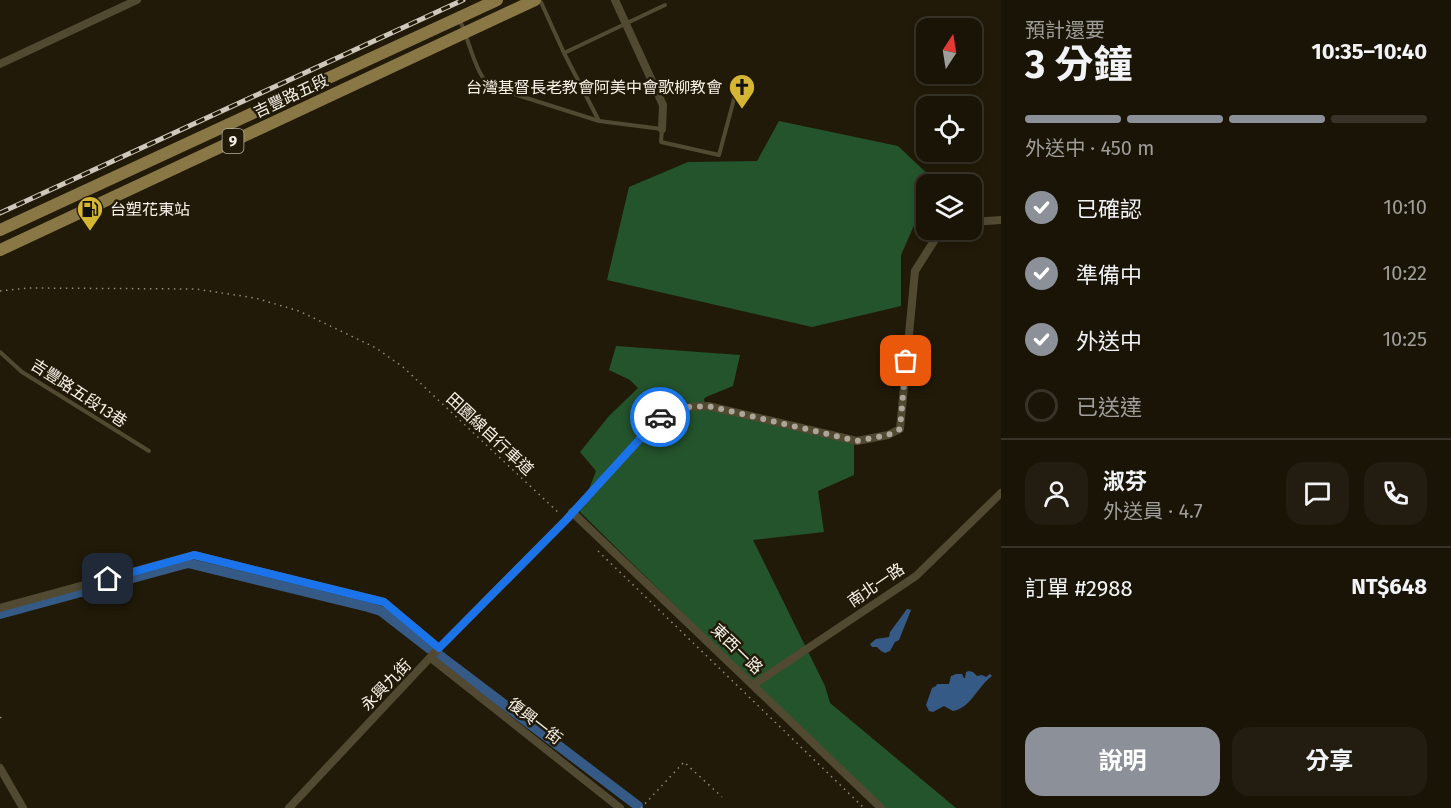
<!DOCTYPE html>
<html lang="zh-TW">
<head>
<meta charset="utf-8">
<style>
	body { margin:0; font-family:"Fira Sans","Noto Sans TC",sans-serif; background:#221d10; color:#f1f3f6; height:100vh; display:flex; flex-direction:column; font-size:22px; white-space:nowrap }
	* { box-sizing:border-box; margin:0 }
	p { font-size:20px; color:#9f9e9b }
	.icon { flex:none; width:33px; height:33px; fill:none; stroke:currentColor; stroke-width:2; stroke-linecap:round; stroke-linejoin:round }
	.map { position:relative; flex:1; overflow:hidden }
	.drawer { display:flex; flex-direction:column; background:#191406; width:450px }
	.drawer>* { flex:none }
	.needle { width:39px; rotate:12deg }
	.controls { position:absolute; left:916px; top:18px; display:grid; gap:12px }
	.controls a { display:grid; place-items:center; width:66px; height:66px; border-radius:12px; background:#191406; box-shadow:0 3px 9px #0003,0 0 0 2px #373328; font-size:30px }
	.pin { position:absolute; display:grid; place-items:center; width:51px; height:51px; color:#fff; margin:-26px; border-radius:12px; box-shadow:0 3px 9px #0006 }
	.courier { position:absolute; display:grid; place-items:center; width:60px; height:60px; margin:-30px; border:4px solid #1a73e8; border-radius:50%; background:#fff; color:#222; box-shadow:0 2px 8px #0007 }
	.headline em { font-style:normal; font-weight:700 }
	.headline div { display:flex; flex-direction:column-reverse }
	.headline { display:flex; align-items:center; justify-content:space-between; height:102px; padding:0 24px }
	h1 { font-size:39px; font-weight:700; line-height:45px }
	.bar { display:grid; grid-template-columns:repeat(4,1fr); gap:9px 6px; align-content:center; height:72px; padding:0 24px }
	.bar i { height:8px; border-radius:4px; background:#373328 }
	.bar .active { background:#8c9099 }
	.bar p { grid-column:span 4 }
	.line { display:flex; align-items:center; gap:15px; padding:0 24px; border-top:2px solid #373328 }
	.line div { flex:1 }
	.round { display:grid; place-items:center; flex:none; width:63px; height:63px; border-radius:18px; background:#221d10 }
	ol { padding:0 24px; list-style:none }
	li { display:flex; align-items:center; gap:18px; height:66px }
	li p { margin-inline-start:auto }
	li .icon { padding:6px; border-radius:50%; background:#8c9099; color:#fff; stroke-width:4 }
	li:last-child { color:#9f9e9b }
	li i { width:33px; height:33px; border:3px solid #373328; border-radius:50% }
	.cta { display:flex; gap:12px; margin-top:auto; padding:12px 24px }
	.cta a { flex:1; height:69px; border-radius:18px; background:#8c9099; color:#fff; font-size:24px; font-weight:700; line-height:69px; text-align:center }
	.cta a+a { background:#221d10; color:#f1f3f6 }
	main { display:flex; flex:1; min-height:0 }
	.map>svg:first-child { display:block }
	.forest { fill:#24542c }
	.water { fill:#365a86 }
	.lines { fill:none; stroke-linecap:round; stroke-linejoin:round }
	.canal { stroke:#365a86; stroke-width:10 }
	.path { stroke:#918b7c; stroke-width:1.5; stroke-dasharray:1.5 4.5; stroke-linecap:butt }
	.lane { stroke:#514932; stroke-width:4 }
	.street { stroke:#514932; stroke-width:8 }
	.primary { stroke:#897846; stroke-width:12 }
	.rail-casing { stroke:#cec8bc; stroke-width:5 }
	.rail { stroke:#211a08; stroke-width:3; stroke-dasharray:9; stroke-linecap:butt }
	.done { stroke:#aca699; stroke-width:6; stroke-dasharray:0 10.8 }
	.route { stroke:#1a73e8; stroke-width:8 }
	.labels { text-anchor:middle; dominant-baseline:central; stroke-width:5; stroke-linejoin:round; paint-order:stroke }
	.shield { fill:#211a08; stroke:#b7b1a4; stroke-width:1.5 }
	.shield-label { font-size:15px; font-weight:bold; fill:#f7f2e7 }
	.poi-label { font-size:16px; fill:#f7f2e7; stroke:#211a08; text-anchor:end }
	.street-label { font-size:16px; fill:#f7f2e7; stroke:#211a08 }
</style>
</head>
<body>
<main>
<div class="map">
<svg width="1001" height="808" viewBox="0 0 1001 808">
	<rect width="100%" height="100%" fill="#211a08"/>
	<g class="forest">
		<polygon points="779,121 898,146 934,180 932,184 927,184 927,196 901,255 901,306 812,327 607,280 629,187 688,162 757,161"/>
		<polygon points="616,346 740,355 733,386 706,397 704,399 705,405 854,442 854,475 818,491 824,532 753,540 825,686 830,703 956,808 881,808 580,512 596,471 580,452 609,416 638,388 630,380 609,370"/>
	</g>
	<g class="water">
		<polygon points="907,609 908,609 911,610 899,640 895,642 890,651 885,653 881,651 877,647 872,647 870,644 876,639 889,637 890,632"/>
		<path d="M 969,671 L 973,672 L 977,676 L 982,675 L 986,677 L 990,674 L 992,676 C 977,687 971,708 953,711 L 944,706 L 933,712 L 929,711 L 926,705 L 932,688 L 936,686 L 937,684 L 949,684 L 951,676 L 956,674 L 962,674 L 964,678 L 965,678 L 966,672 Z"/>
	</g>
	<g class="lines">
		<g class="canal">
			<polyline points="0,614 188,563 368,607 381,611 430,649"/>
			<polyline points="439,655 638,806"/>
		</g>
		<g class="path">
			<polyline points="0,291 28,288 196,289 255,298 299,311 376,348 403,367 560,514"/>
			<polyline points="598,551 864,808"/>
			<polyline points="0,718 3,716"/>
			<polyline points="641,808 684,762 722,797"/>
		</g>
		<g class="lane">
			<polyline points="540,0 564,53 599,121"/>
			<path d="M 460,21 C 468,37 474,67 484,79 C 486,82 492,85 495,88 L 599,121 L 662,129 L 661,142 L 719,155 L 737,88"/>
			<polyline points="564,53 665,5"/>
			<polyline points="0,352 22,372 149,451"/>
		</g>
		<g class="street">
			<polyline points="615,0 663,105 662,129"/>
			<polyline points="0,64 137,0"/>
			<polyline points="972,222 1001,220"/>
			<polyline points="572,512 881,808"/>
			<polyline points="0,608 194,555 384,602 439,648"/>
			<polyline points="431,658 620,808"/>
			<polyline points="753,685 916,576 1001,493"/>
			<polyline points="0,768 23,808"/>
			<polyline points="289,808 439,648 566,520 662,415 671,408 708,406 857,441 888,435 900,429 915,271 941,230"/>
		</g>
		<g class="primary">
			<polyline points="0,230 497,0"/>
			<polyline points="0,250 535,0"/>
		</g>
		<g class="rail-casing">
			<polyline id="rail" points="0,213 463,0"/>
		</g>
		<use href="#rail" class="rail"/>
	</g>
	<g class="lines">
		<polyline class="done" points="660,417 671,408 708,406 857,441 888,435 900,429 906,361"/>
		<polyline class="route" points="108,579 194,555 384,602 439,648 566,520 660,417"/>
	</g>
	<defs>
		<g id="church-pin" transform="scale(1.35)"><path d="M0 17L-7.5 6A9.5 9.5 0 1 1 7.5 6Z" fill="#d5b534" stroke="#211a08"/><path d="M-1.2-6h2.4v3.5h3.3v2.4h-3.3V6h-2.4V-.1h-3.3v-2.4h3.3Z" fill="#111"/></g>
		<g id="fuel-pin" transform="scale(1.35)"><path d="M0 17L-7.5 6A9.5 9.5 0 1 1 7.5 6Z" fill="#d5b534" stroke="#211a08"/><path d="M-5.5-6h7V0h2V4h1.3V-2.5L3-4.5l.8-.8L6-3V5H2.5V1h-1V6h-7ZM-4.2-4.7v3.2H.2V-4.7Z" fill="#111"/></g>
	</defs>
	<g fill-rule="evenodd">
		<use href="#church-pin" x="742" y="87"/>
		<use href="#fuel-pin" x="90" y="209"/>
	</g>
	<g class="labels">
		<rect class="shield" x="222.5" y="129" width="21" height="24" rx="4.5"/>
		<g class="shield-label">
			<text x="233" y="141">9</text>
		</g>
		<g class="poi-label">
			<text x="722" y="87">台灣基督長老教會阿美中會歌柳教會</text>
			<text x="110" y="209" text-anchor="start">台塑花東站</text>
		</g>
		<g class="street-label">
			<text transform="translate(291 96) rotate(-25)">吉豐路五段</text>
			<text transform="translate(79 393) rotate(33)">吉豐路五段13巷</text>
			<text transform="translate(490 434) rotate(43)">田園線自行車道</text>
			<text transform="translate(876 585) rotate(-34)">南北一路</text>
			<text transform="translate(737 649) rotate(44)">東西一路</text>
			<text transform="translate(386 685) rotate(-46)">永興九街</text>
			<text transform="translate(535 721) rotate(38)">復興一街</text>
		</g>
	</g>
</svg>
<div class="controls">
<a><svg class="needle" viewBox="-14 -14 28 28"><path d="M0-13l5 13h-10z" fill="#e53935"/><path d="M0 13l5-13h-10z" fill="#9f9e9b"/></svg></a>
<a><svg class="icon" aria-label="locate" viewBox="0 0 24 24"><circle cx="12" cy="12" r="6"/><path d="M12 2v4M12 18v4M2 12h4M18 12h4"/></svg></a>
<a><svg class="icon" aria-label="layers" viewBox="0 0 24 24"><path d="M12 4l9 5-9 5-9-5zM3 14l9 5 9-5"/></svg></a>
</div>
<div class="pin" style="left:906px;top:361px;background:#ea580c"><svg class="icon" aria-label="bag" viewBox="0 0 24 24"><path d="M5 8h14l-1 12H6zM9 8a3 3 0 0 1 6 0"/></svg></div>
<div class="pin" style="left:108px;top:579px;background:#1f2937"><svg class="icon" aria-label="home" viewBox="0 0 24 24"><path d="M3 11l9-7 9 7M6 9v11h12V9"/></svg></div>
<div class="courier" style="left:660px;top:417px"><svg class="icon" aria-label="car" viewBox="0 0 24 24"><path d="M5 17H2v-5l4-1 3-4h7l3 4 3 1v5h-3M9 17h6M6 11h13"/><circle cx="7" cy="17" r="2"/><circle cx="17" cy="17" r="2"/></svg></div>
</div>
<section class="drawer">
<div class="headline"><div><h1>3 分鐘</h1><p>預計還要</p></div><em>10:35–10:40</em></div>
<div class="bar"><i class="active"></i><i class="active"></i><i class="active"></i><i></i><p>外送中 · 450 m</p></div>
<ol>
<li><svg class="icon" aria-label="check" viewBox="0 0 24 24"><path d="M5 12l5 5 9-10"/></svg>已確認<p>10:10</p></li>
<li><svg class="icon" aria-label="check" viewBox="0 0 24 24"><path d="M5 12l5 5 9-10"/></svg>準備中<p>10:22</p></li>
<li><svg class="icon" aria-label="check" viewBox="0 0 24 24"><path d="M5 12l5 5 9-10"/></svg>外送中<p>10:25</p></li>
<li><i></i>已送達</li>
</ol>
<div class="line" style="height:108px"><a class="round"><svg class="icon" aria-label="person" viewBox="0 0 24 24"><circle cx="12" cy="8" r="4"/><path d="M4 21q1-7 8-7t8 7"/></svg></a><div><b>淑芬</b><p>外送員 · 4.7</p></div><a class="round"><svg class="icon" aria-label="chat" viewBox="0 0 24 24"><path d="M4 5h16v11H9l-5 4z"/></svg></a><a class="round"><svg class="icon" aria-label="phone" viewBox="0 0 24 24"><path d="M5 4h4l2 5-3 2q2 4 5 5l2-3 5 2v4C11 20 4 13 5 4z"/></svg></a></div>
<div class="line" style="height:78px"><div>訂單 #2988</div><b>NT$648</b></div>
<div class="cta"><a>說明</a><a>分享</a></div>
</section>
</main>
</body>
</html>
